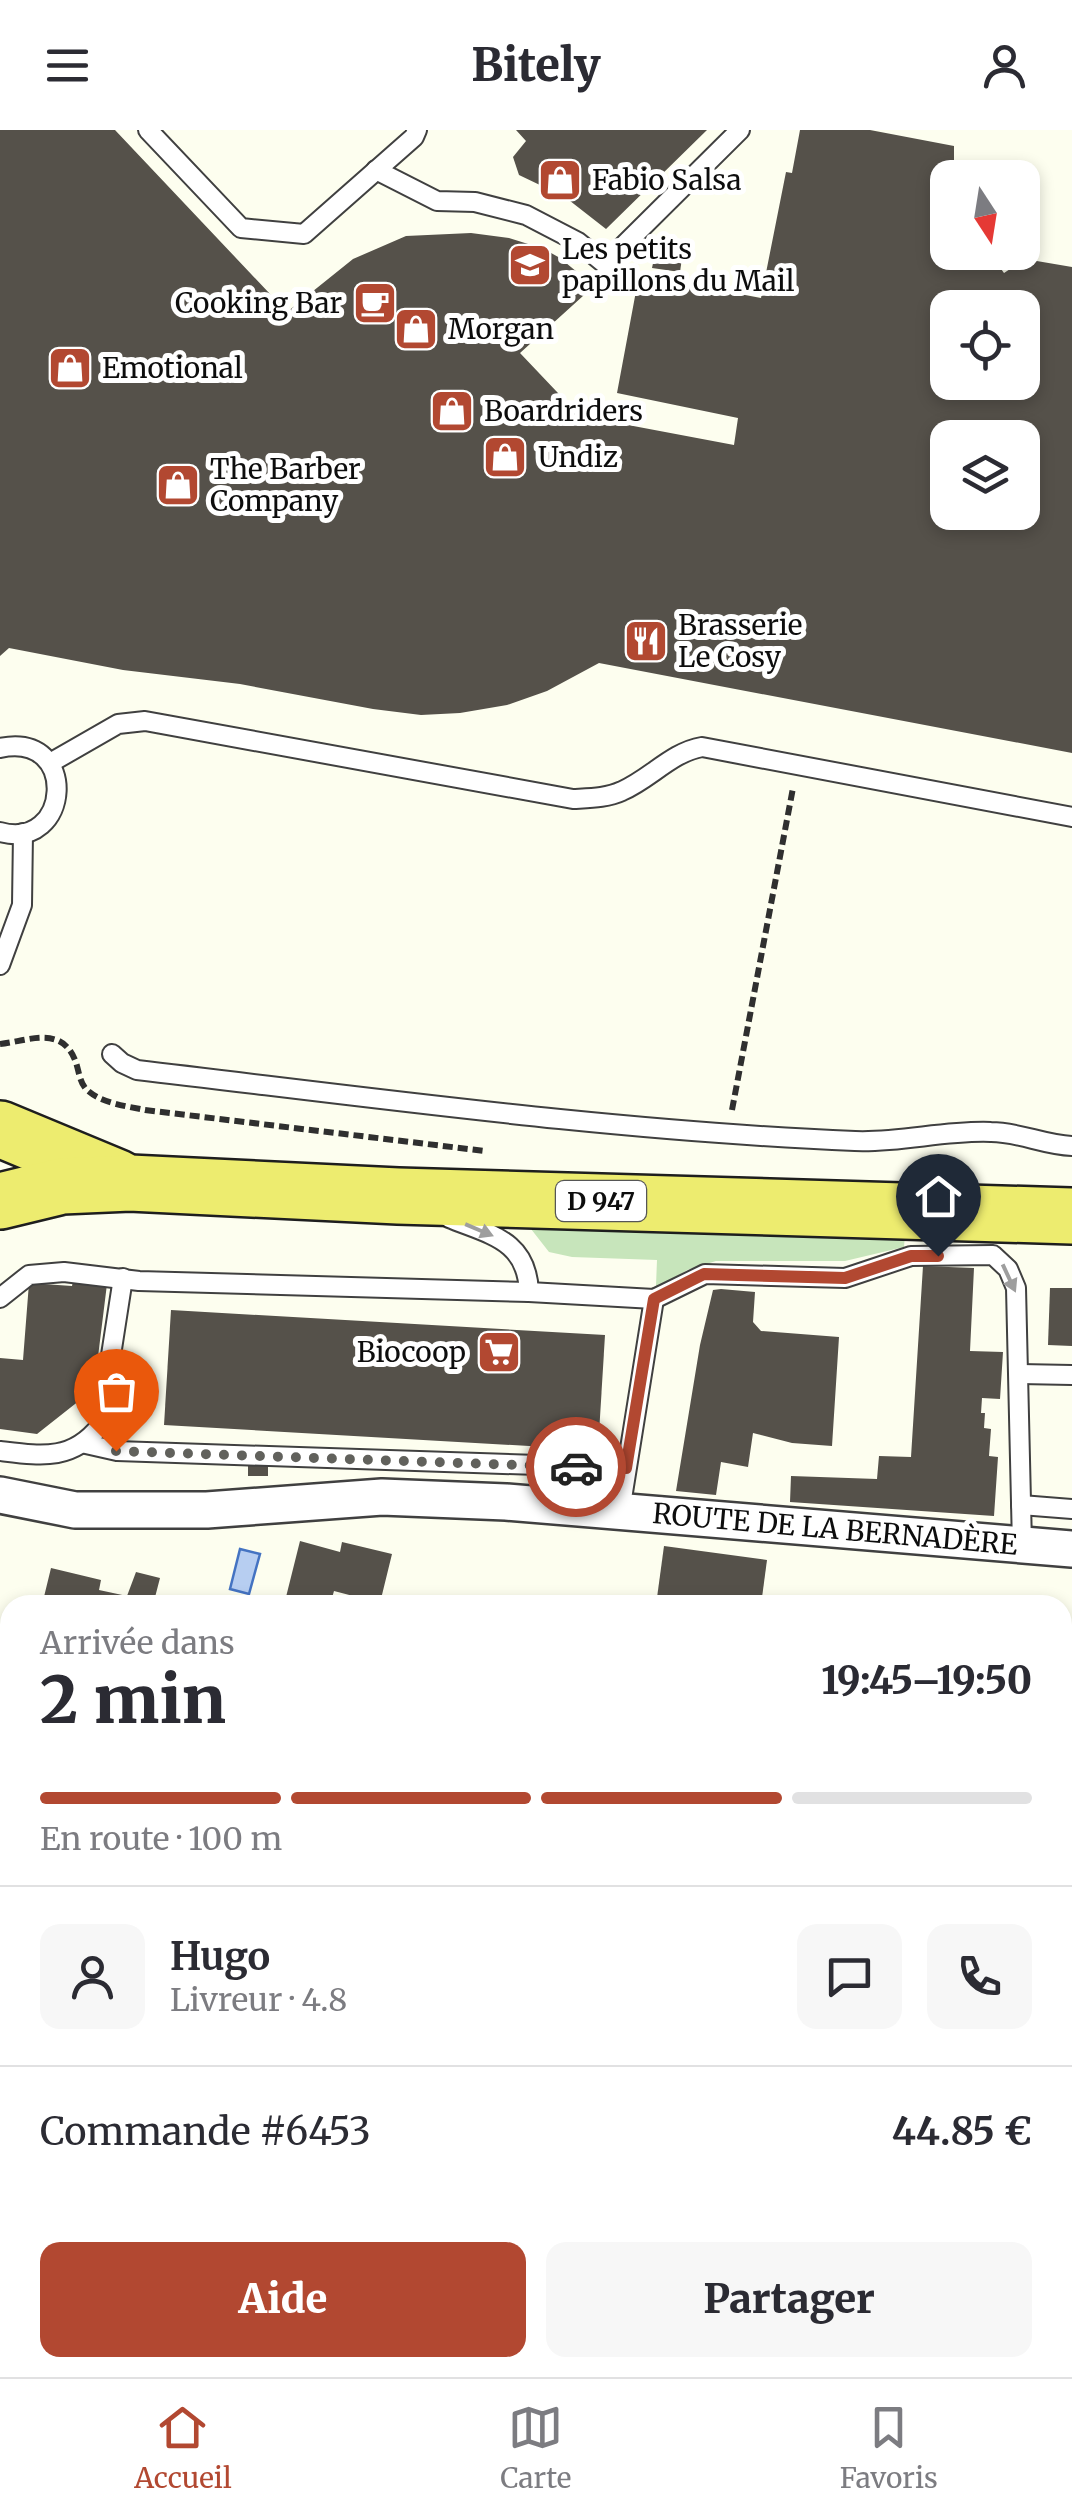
<!DOCTYPE html>
<html lang="fr">
<head>
<meta charset="utf-8">
<style>
	body { margin:0; font-family:Merriweather,serif; background:#f7f7f7; color:#2b2b33; height:100vh; display:flex; flex-direction:column; font-size:38px; white-space:nowrap }
	* { box-sizing:border-box; margin:0 }
	p { font-size:32px; color:#7c7c81 }
	.icon { flex:none; width:55px; height:55px; fill:none; stroke:currentColor; stroke-width:2; stroke-linecap:round; stroke-linejoin:round }
	.map { position:relative; flex:1; overflow:hidden }
	.details { position:absolute; left:0px; top:1465px; width:1072px; height:782px; display:flex; flex-direction:column; background:#fff; border-radius:30px 30px 0 0; box-shadow:0 5px 15px #0003 }
	.details>* { flex:none }
	.needle { width:65px; rotate:168deg }
	.tools { position:absolute; left:930px; top:30px; display:grid; gap:20px }
	.tools a { display:grid; place-items:center; width:110px; height:110px; border-radius:20px; background:#fff; box-shadow:0 5px 15px #0003; font-size:50px }
	.pin { position:absolute; display:grid; place-items:center; width:85px; height:85px; color:#fff; margin:-102px -42px; border-radius:50% 50% 50% 0; rotate:-45deg; box-shadow:0 0 10px #0007 }
	.pin .icon { rotate:45deg }
	.courier { position:absolute; display:grid; place-items:center; width:100px; height:100px; margin:-50px; border:8px solid #b24831; border-radius:50%; background:#fff; color:#222; box-shadow:0 2px 12px #0007 }
	.summary em { font-style:normal; font-weight:800 }
	.summary div { display:flex; flex-direction:column-reverse }
	.summary { display:flex; align-items:center; justify-content:space-between; height:170px; padding:0 40px }
	h1 { font-size:65px; font-weight:800; line-height:75px }
	.bar { display:grid; grid-template-columns:repeat(4,1fr); gap:15px 10px; align-content:center; height:120px; padding:0 40px }
	.bar i { height:12px; border-radius:8px; background:#e1e1e2 }
	.bar .on { background:#b24831 }
	.bar p { grid-column:span 4 }
	.line { display:flex; align-items:center; gap:25px; padding:0 40px; border-top:2px solid #e1e1e2 }
	.line div { flex:1 }
	.round { display:grid; place-items:center; flex:none; width:105px; height:105px; border-radius:20px; background:#f7f7f7 }
	.button { display:flex; gap:20px; margin-top:auto; padding:20px 40px }
	.button a { flex:1; height:115px; border-radius:20px; background:#b24831; color:#fff; font-size:40px; font-weight:800; line-height:115px; text-align:center }
	.button a+a { background:#f7f7f7; color:#2b2b33 }
	header { display:flex; justify-content:space-between; align-items:center; height:130px; padding:0 40px; background:#fff; font-size:45px; font-weight:800 }
	.menu { display:flex; justify-content:space-around; align-items:center; height:140px; border-top:2px solid #e1e1e2; background:#fff; font-size:28px; color:#7c7c81 }
	.menu a { display:grid; justify-items:center; gap:5px }
	.menu .on { color:#b24831 }
	.map>svg:first-child { display:block }
	.green { fill:#c7e5bb }
	.forest { fill:#a8d59c }
	.water { fill:#b7cef1; stroke:#4473c2; stroke-width:2.5 }
	.building { fill:#55514a; fill-rule:evenodd }
	.lines { fill:none; stroke-linecap:round; stroke-linejoin:round }
	.service-casing { stroke:#404040; stroke-width:22 }
	.minor-casing { stroke:#404040; stroke-width:40 }
	.primary-casing { stroke:#1e1e1e; stroke-width:60 }
	.path { stroke:#2f2f2f; stroke-width:6; stroke-dasharray:10 5; stroke-linecap:butt }
	.service { stroke:#fff; stroke-width:18 }
	.minor { stroke:#fff; stroke-width:35 }
	.primary { stroke:#edec6f; stroke-width:55 }
	.oneway { fill:#9e9e9e }
	.done { stroke:#61615c; stroke-width:10; stroke-dasharray:0 18 }
	.route { stroke:#b24831; stroke-width:12 }
	.labels { text-anchor:middle; dominant-baseline:central; stroke-width:10; stroke-linejoin:round; paint-order:stroke }
	.shield { fill:#fff; stroke:#565656; stroke-width:2.5 }
	.shield-label { font-size:25px; font-weight:bold; fill:#0d0d0d }
	.poi-label { font-size:28px; fill:#0d0d0d; stroke:#fff; text-anchor:start }
	.street-label { font-size:28px; fill:#0d0d0d; stroke:#fff }
</style>
</head>
<body>
<header><svg class="icon" aria-label="menu" viewBox="0 0 24 24"><path d="M4 6h16M4 12h16M4 18h16"/></svg>Bitely<svg class="icon" aria-label="person" viewBox="0 0 24 24"><circle cx="12" cy="8" r="4"/><path d="M4 21q1-7 8-7t8 7"/></svg></header>
<div class="map">
<svg width="1072" height="2247" viewBox="0 0 1072 2247">
	<rect width="100%" height="100%" fill="#fdfeef"/>
	<polygon class="green" points="533,1089 905,1104 904,1117 845,1131 716,1131 687,1140 663,1156 656,1156 657,1130 572,1127 549,1122 531,1099"/>
	<polygon class="forest" points="1063,1794 1072,1795 1072,2247 0,2247 0,1817 10,1817 10,2238 1062,2238"/>
	<polygon class="water" points="240,1419 260,1424 249,1464 230,1459"/>
	<g class="building">
		<path d="M 0,0 L 115,0 L 287,182 L 353,129 L 406,106 L 471,103 L 509,108 L 544,119 L 560,128 L 594,156 L 520,223 L 576,282 L 575,285 L 734,315 L 738,288 L 617,263 L 639,145 L 761,168 L 786,42 L 792,43 L 800,0 L 870,0 L 954,16 L 954,48 L 948,48 L 948,122 L 989,122 L 1004,143 L 1025,129 L 1072,137 L 1072,623 L 599,533 L 547,561 L 507,575 L 460,583 L 421,585 L 373,579 L 240,554 L 123,540 L 9,518 L 0,526 ZM 948,178 L 1022,178 L 1022,252 L 948,252 ZM 948,308 L 1022,308 L 1022,382 L 948,382 Z"/>
		<polygon points="516,0 707,0 606,99 565,67 519,45 513,27 526,11"/>
		<polygon points="655,124 682,128 680,142 652,138"/>
		<polygon points="923,1136 974,1138 970,1221 1003,1222 1000,1269 982,1268 981,1283 985,1283 984,1298 991,1299 989,1326 998,1327 994,1386 790,1372 791,1346 877,1349 879,1326 911,1327"/>
		<polygon points="73,1151 107,1154 94,1259 37,1304 0,1299 0,1228 23,1230 29,1153 72,1156"/>
		<polygon points="1050,1158 1072,1158 1072,1216 1048,1215"/>
		<polygon points="721,1159 755,1162 753,1192 761,1201 839,1207 832,1316 792,1313 753,1303 748,1337 721,1332 716,1365 676,1361 700,1215 713,1160"/>
		<polygon points="171,1180 605,1205 598,1320 164,1295"/>
		<rect x="248" y="1334" width="20" height="12"/>
		<polygon points="300,1411 340,1422 342,1412 392,1424 380,1473 334,1461 330,1475 284,1475"/>
		<polygon points="664,1416 767,1430 761,1475 656,1475"/>
		<polygon points="51,1438 101,1450 99,1460 127,1466 136,1442 160,1448 153,1475 42,1475"/>
		<polygon points="0,1556 10,1560 10,1576 0,1572"/>
	</g>
	<g class="lines">
		<g class="service-casing">
			<g id="service">
				<polyline points="148,0 241,98 304,104 414,7 417,0"/>
				<polyline points="376,40 437,71 475,72 526,85 578,112 605,134 740,0"/>
				<path d="M 0,618 C 80,601 71,722 0,702"/>
				<path d="M 50,633 L 118,594 L 145,591 L 573,669 C 590,668 607,668 622,661 C 650,649 672,622 702,617 L 1072,687"/>
				<polyline points="0,835 22,775 23,703"/>
				<path d="M 112,924 L 122,933 L 137,940 C 376,968 614,1001 855,1011 C 901,1013 945,1000 991,1002 C 1019,1002 1044,1015 1072,1016"/>
				<path d="M 449,1088 C 491,1105 527,1110 529,1162"/>
				<polyline points="0,1168 29,1145 64,1142 139,1151 529,1162 654,1169 705,1144 845,1148 911,1126 993,1125 1008,1139 1016,1158 1022,1415"/>
				<polyline points="1020,1244 1072,1245"/>
				<polyline points="86,1314 117,1321 626,1338"/>
				<path d="M 0,1321 C 42,1326 72,1331 100,1296 L 123,1148"/>
				<polyline points="1021,1375 1072,1379"/>
				<polyline points="620,1381 654,1169"/>
			</g>
		</g>
		<g class="minor-casing">
			<polyline id="minor" points="0,1365 75,1380 207,1380 382,1367 506,1372 1072,1419"/>
		</g>
		<g class="primary-casing">
			<g id="primary">
				<polyline points="0,999 118,1048"/>
				<polyline points="0,1071 62,1056 130,1053 398,1066 1072,1086"/>
			</g>
		</g>
		<g class="path">
			<path d="M 0,914 C 28,911 61,895 75,930 C 79,940 79,951 86,959 C 100,973 126,976 145,980 L 485,1021"/>
			<polyline points="732,980 793,658"/>
		</g>
		<use href="#service" class="service"/>
		<use href="#minor" class="minor"/>
		<use href="#primary" class="primary"/>
	</g>
	<defs><path id="oneway-solid" d="M-6-.8H1V-3.2L6.5 0L1 3.2V.8H-6Z" transform="scale(2.5)"/></defs>
	<g class="oneway">
		<use href="#oneway-solid" transform="translate(479 1100) rotate(23)"/>
		<use href="#oneway-solid" transform="translate(1009 1148) rotate(65)"/>
	</g>
	<g class="lines">
		<polyline class="done" points="116,1321 576,1337"/>
		<polyline class="route" points="576,1337 626,1338 654,1169 704,1144 845,1148 911,1126 938,1126"/>
	</g>
	<defs>
		<g id="shop-square" transform="scale(2.25)"><rect x="-9" y="-9" width="18" height="18" rx="4" fill="#b24831" stroke="#fff"/><path d="M-5-2.5h2.3a2.7 3.5 0 0 1 5.4 0H5L5.5 6h-11ZM-1.5-2.5h3a1.5 2.3 0 0 0-3 0Z" fill="#fff"/></g>
		<g id="school-square" transform="scale(2.25)"><rect x="-9" y="-9" width="18" height="18" rx="4" fill="#b24831" stroke="#fff"/><path d="M0-5L7-2L0 1L-7-2ZM-4 1L0 2.5L4 1V4Q0 6-4 4Z" fill="#fff"/></g>
		<g id="cafe-square" transform="scale(2.25)"><rect x="-9" y="-9" width="18" height="18" rx="4" fill="#b24831" stroke="#fff"/><path d="M-5.5-4.5H6V0H3Q3 3.5 0 3.5H-2.5Q-5.5 3.5-5.5 0ZM3-3.2v2h1.7v-2ZM-6 4.5H4V6H-6Z" fill="#fff"/></g>
		<g id="restaurant-square" transform="scale(2.25)"><rect x="-9" y="-9" width="18" height="18" rx="4" fill="#b24831" stroke="#fff"/><path d="M-5-6h1v4h1v-4h1v4h1v-4h1v5L-1.5 .5V6h-2V.5L-5-1ZM5-6V6H3V1.5H1.5Q1.5-4 5-6Z" fill="#fff"/></g>
		<g id="supermarket-square" transform="scale(2.25)"><rect x="-9" y="-9" width="18" height="18" rx="4" fill="#b24831" stroke="#fff"/><path d="M-6-5.5h2.5l.6 2H6L4.5 2H-2.5L-4.4-4H-6ZM-1.5 3.2a1.3 1.3 0 1 0 .1 0ZM3 3.2a1.3 1.3 0 1 0 .1 0Z" fill="#fff"/></g>
	</defs>
	<g fill-rule="evenodd">
		<use href="#shop-square" x="560" y="50"/>
		<use href="#school-square" x="530" y="135"/>
		<use href="#cafe-square" x="375" y="173"/>
		<use href="#shop-square" x="416" y="199"/>
		<use href="#shop-square" x="70" y="238"/>
		<use href="#shop-square" x="452" y="281"/>
		<use href="#shop-square" x="505" y="327"/>
		<use href="#shop-square" x="178" y="355"/>
		<use href="#restaurant-square" x="646" y="511"/>
		<use href="#supermarket-square" x="499" y="1222"/>
	</g>
	<g class="labels">
		<rect class="shield" x="556" y="1051" width="90" height="40" rx="8"/>
		<g class="shield-label">
			<text x="601" y="1071">D 947</text>
		</g>
		<g class="poi-label">
			<text x="592" y="50">Fabio Salsa</text>
			<text x="562" y="119">Les petits<tspan x="562" dy="32">papillons du Mail</tspan></text>
			<text x="342" y="173" text-anchor="end">Cooking Bar</text>
			<text x="448" y="199">Morgan</text>
			<text x="102" y="238">Emotional</text>
			<text x="484" y="281">Boardriders</text>
			<text x="538" y="327">Undiz</text>
			<text x="210" y="339">The Barber<tspan x="210" dy="32">Company</tspan></text>
			<text x="678" y="495">Brasserie<tspan x="678" dy="32">Le Cosy</tspan></text>
			<text x="466" y="1222" text-anchor="end">Biocoop</text>
		</g>
		<g class="street-label">
			<text transform="translate(835 1399) rotate(5)">ROUTE DE LA BERNADÈRE</text>
		</g>
	</g>
</svg>
<div class="tools">
<a><svg class="needle" viewBox="-14 -14 28 28"><path d="M0-13l5 13h-10z" fill="#e53935"/><path d="M0 13l5-13h-10z" fill="#7c7c81"/></svg></a>
<a><svg class="icon" aria-label="locate" viewBox="0 0 24 24"><circle cx="12" cy="12" r="6"/><path d="M12 2v4M12 18v4M2 12h4M18 12h4"/></svg></a>
<a><svg class="icon" aria-label="layers" viewBox="0 0 24 24"><path d="M12 4l9 5-9 5-9-5zM3 14l9 5 9-5"/></svg></a>
</div>
<div class="pin" style="left:116px;top:1321px;background:#ea580c"><svg class="icon" aria-label="bag" viewBox="0 0 24 24"><path d="M5 8h14l-1 12H6zM9 8a3 3 0 0 1 6 0"/></svg></div>
<div class="pin" style="left:938px;top:1126px;background:#1f2937"><svg class="icon" aria-label="home" viewBox="0 0 24 24"><path d="M3 11l9-7 9 7M6 9v11h12V9"/></svg></div>
<div class="courier" style="left:576px;top:1337px"><svg class="icon" aria-label="car" viewBox="0 0 24 24"><path d="M5 17H2v-5l4-1 3-4h7l3 4 3 1v5h-3M9 17h6M6 11h13"/><circle cx="7" cy="17" r="2"/><circle cx="17" cy="17" r="2"/></svg></div>
<section class="details">
<div class="summary"><div><h1>2 min</h1><p>Arrivée dans</p></div><em>19:45–19:50</em></div>
<div class="bar"><i class="on"></i><i class="on"></i><i class="on"></i><i></i><p>En route · 100 m</p></div>
<div class="line" style="height:180px"><a class="round"><svg class="icon" aria-label="person" viewBox="0 0 24 24"><circle cx="12" cy="8" r="4"/><path d="M4 21q1-7 8-7t8 7"/></svg></a><div><b>Hugo</b><p>Livreur · 4.8</p></div><a class="round"><svg class="icon" aria-label="chat" viewBox="0 0 24 24"><path d="M4 5h16v11H9l-5 4z"/></svg></a><a class="round"><svg class="icon" aria-label="phone" viewBox="0 0 24 24"><path d="M5 4h4l2 5-3 2q2 4 5 5l2-3 5 2v4C11 20 4 13 5 4z"/></svg></a></div>
<div class="line" style="height:130px"><div>Commande #6453</div><b>44.85 €</b></div>
<div class="button"><a>Aide</a><a>Partager</a></div>
</section>
</div>
<nav class="menu">
<a class="on"><svg class="icon" aria-label="home" viewBox="0 0 24 24"><path d="M3 11l9-7 9 7M6 9v11h12V9"/></svg>Accueil</a>
<a><svg class="icon" aria-label="map" viewBox="0 0 24 24"><path d="M3 6l6-2 6 2 6-2v14l-6 2-6-2-6 2zM9 4v14M15 6v14"/></svg>Carte</a>
<a><svg class="icon" aria-label="saved" viewBox="0 0 24 24"><path d="M7 4h10v16l-5-4-5 4z"/></svg>Favoris</a>
</nav>
</body>
</html>
